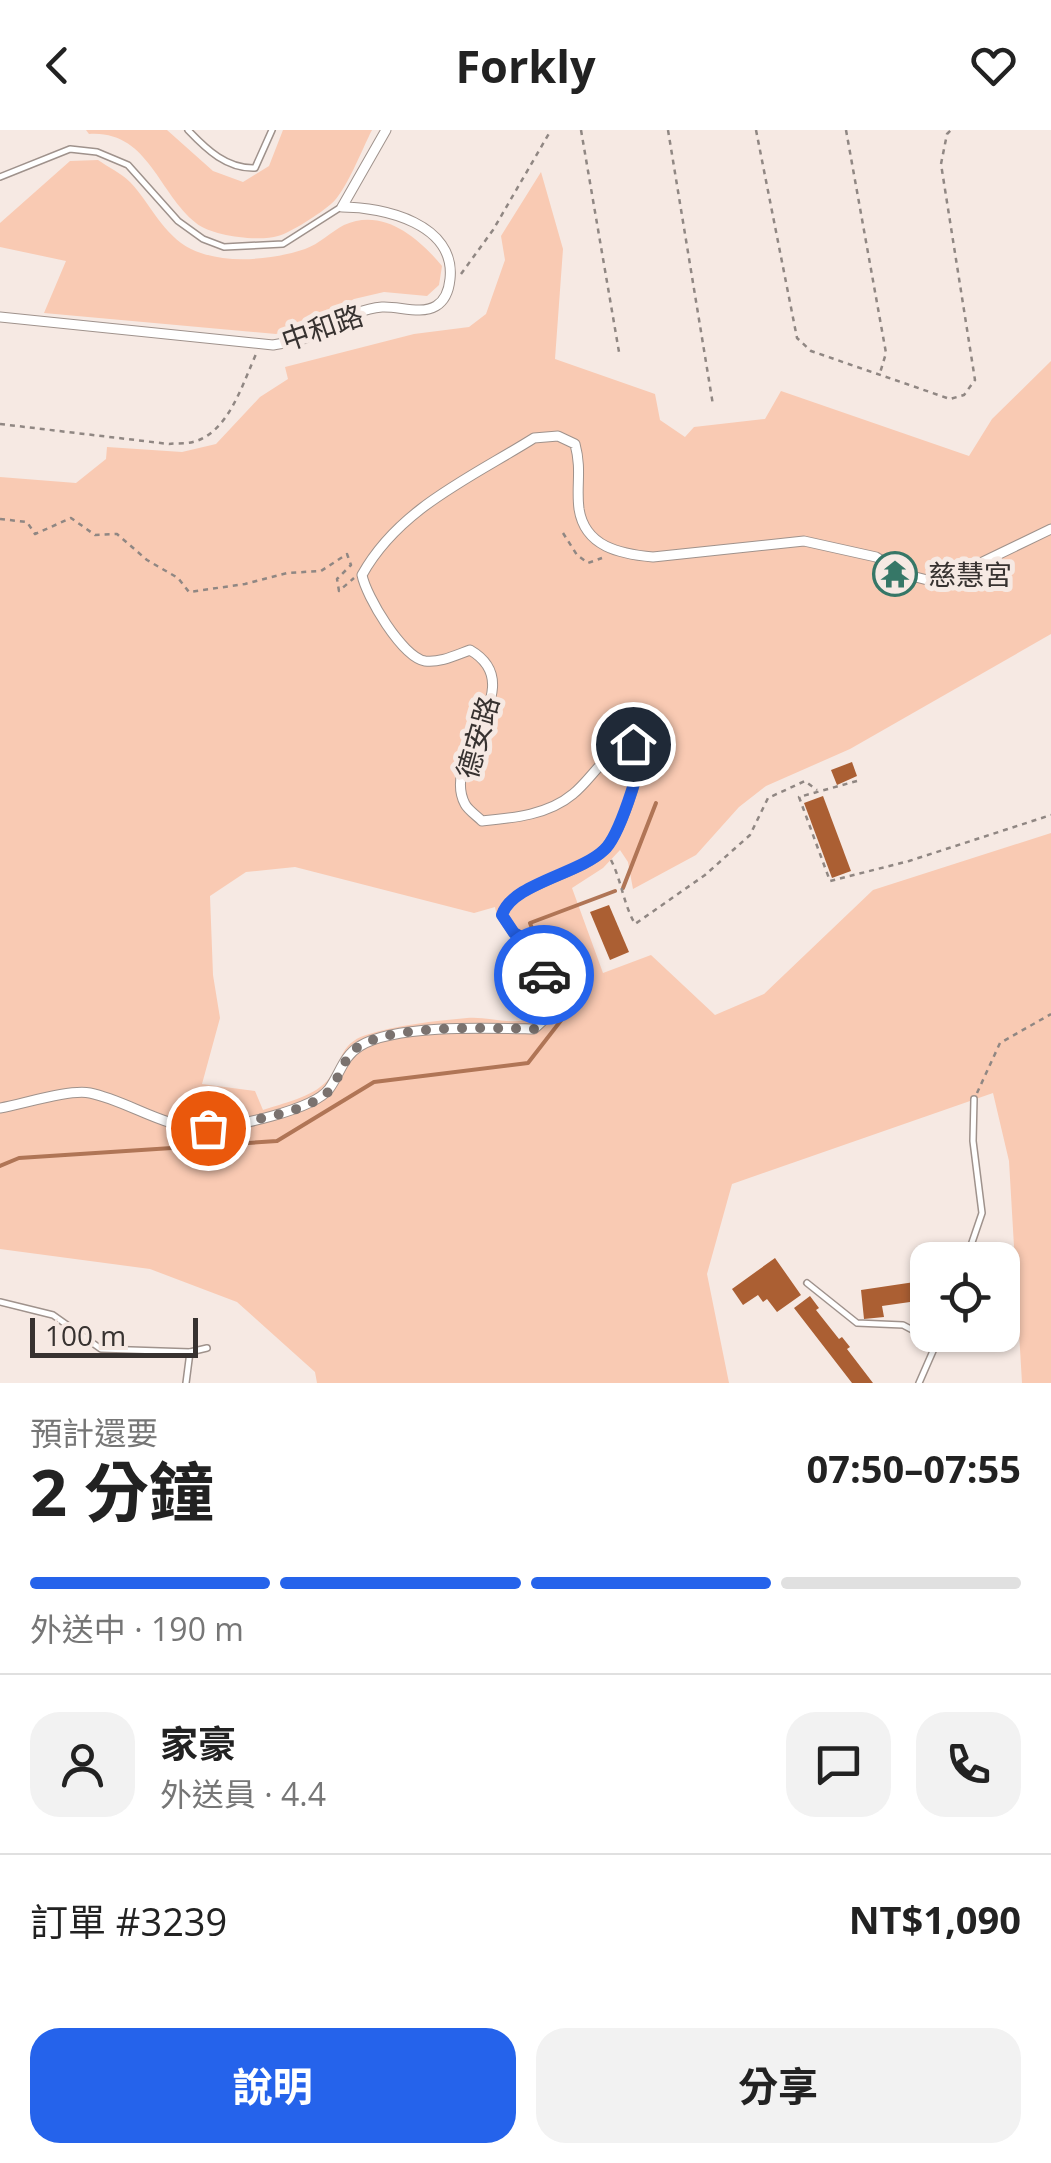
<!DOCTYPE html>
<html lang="zh-TW">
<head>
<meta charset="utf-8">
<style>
	body { margin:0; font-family:"Open Sans","Noto Sans TC",sans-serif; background:#f2f2f2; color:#222; height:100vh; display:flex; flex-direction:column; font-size:38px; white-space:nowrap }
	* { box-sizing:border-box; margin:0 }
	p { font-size:32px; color:#767676 }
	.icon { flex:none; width:55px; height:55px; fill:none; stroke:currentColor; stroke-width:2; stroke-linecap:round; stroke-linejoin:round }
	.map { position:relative; height:1253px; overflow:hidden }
	.drawer { display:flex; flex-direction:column; background:#fff; flex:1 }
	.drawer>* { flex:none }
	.controls { position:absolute; left:910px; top:1112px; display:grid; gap:20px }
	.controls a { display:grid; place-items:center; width:110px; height:110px; border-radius:20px; background:#fff; box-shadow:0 2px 8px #0004; font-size:50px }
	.scale { position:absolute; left:30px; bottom:25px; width:168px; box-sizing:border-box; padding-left:10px; border:5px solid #373230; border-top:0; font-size:28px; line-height:35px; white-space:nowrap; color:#373230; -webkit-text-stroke:8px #f6e9e3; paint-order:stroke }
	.pin { position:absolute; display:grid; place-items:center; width:85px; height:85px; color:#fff; margin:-42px; border:5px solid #fff; border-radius:50%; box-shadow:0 2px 10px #0007 }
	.courier { position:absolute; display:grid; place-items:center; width:100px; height:100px; margin:-50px; border:8px solid #2563eb; border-radius:50%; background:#fff; color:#222; box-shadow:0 2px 12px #0007 }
	.summary em { font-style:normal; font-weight:700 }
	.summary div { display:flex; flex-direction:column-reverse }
	.summary { display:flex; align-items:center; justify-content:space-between; height:170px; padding:0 30px }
	h1 { font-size:65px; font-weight:700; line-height:75px }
	.bar { display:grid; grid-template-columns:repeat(4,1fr); gap:15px 10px; align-content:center; height:120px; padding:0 30px }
	.bar i { height:12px; border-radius:8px; background:#e0e0e0 }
	.bar .selected { background:#2563eb }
	.bar p { grid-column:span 4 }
	.line { display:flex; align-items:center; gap:25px; padding:0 30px; border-top:2px solid #e0e0e0 }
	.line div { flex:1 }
	.round { display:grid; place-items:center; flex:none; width:105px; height:105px; border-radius:30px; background:#f2f2f2 }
	.primary-button { display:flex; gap:20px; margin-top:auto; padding:20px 30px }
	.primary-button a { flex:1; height:115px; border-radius:30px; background:#2563eb; color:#fff; font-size:40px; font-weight:700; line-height:115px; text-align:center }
	.primary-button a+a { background:#f2f2f2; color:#222 }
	header { display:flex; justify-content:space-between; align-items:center; height:130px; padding:0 30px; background:#fff; font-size:45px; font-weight:700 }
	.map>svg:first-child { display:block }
	.green { fill:#f9cab3; fill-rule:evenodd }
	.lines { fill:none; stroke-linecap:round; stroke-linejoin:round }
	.stream { stroke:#b07556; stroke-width:4 }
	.building { fill:#ab5f33 }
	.service-casing { stroke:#9f928c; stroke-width:8 }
	.minor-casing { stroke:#9f928c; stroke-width:11 }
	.path { stroke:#908783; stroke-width:2.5; stroke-dasharray:5 5; stroke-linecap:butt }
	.service { stroke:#fff; stroke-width:5 }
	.minor { stroke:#fff; stroke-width:9 }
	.done { stroke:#7a726f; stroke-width:10; stroke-dasharray:0 18 }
	.route { stroke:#2563eb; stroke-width:12 }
	.labels { text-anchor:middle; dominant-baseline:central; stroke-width:10; stroke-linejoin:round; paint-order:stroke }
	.street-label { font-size:28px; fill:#373230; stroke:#f6e9e3 }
	.poi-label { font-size:28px; fill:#373230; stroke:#f6e9e3; text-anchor:start }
</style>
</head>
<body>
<header><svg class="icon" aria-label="back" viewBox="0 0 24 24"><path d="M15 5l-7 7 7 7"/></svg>Forkly<svg class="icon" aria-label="heart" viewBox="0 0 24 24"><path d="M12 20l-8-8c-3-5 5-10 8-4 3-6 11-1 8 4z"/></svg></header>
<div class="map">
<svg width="1051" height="1253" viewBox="0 0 1051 1253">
	<rect width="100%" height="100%" fill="#f6e9e3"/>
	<g class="green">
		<path d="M 86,0 L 167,0 L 213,41 L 243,52 L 269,36 L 283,0 L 372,0 C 362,19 346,62 331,74 C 321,83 290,103 278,106 C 259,112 211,106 196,93 C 158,63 148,0 89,4 Z"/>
		<path d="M 98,30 C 108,37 121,43 130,52 C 150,73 163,105 191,119 C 224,135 272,130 305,119 C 319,114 331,102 344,95 C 383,77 419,108 442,136 L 439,155 L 427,166 L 384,162 L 354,169 L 312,192 L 276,204 L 44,183 L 66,131 L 0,117 L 0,93 L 70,31 Z"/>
		<path d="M 541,42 L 563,119 L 555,229 L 655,264 L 660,290 L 685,307 L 694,297 L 765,289 L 781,261 L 969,326 L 992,289 L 1051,231 L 1051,504 L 850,619 L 766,656 L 739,677 L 696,725 L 633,759 L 628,732 L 620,720 L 603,738 L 572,758 L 603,843 L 651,825 L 715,885 L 764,864 L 873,760 L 1051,703 L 1051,1253 L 1022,1253 L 1009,1031 L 993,963 L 732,1054 L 707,1144 L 729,1253 L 317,1253 L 315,1242 L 237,1172 L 150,1139 L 0,1119 L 0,347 L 76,353 L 106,329 L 107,317 L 182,322 L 216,314 L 260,267 L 288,249 L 285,237 L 414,204 L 469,197 L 486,184 L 505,130 L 501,106 ZM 295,737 L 474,783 L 495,777 C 499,801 514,806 527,823 C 539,840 539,867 536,887 C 514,897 490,886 467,888 C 434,891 397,895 366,905 C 338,914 343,934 327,951 C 311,968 283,973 263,980 L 255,961 L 202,954 L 220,888 L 213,845 L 210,766 L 246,742 Z"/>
	</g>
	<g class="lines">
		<g class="stream">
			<polyline points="623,758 656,673"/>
			<polyline points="0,1036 19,1028 277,1011 374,952 528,933 566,884 530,793 615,761"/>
		</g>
	</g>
	<g class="building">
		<polygon points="852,632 857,646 837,655 831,640"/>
		<polygon points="823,666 851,741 832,748 804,673"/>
		<polygon points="609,775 629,822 610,830 590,782"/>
		<polygon points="775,1128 801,1165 777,1182 767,1169 763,1172 758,1165 743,1175 732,1159"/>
		<polygon points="928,1150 928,1193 920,1194 917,1171 882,1176 884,1187 864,1189 861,1160"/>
		<polygon points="810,1166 819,1178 816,1180 839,1209 842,1207 850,1217 847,1219 873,1253 852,1253 794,1178"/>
	</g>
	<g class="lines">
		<g class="service-casing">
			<g id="service">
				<path d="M 188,0 C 207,20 227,39 255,38 L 272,0"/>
				<polyline points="0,47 70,19 97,22 128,35 178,91 203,109 224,117 283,114 341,77"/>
				<polyline points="966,1130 982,1083 973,1011 974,969"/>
				<polyline points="807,1153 857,1193 903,1195 937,1213"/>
				<polyline points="0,1172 53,1185 101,1219 190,1222 186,1253"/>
				<polyline points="190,1222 207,1218"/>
				<polyline points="919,1253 940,1205"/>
			</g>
		</g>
		<g class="minor-casing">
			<g id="minor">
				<path d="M 0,187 L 273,215 C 283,213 293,212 303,209 C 330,199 353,179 382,177 C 399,176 421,185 436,176 C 446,170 449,159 450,149 C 456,94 384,77 342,77 L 386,0"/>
				<path d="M 0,978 C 23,974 69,959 90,963 C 129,971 166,1000 207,998 C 234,997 313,980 329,959 C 340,944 343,926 360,916 C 395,894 491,898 534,899 L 546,888 L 549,865 L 539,828 L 531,812 L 514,803 L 502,785 C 511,754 579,745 604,720 C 620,705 641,641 641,619 L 633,614 C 607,618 593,648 573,664 C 548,685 513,688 482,691 C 477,686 468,680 465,674 C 439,625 534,557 470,520 C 456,525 440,533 425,531 C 402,527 366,466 362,445 C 399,378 472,347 534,308 L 558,306 L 575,314 C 582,340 576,356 579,379 C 585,417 620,424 653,427 L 804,411 L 876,427 L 904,444 L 939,453 L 1051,399"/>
			</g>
		</g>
		<g class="path">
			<polyline points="581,0 619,222"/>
			<polyline points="668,0 713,275"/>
			<polyline points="756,0 797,208 811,221 950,269 964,265 975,250 941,34 947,4 951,0"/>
			<polyline points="846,0 886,223 880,243"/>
			<polyline points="461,144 493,100 551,0"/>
			<path d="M 0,294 L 169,314 C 176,313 186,314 193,312 C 229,303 243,252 257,222"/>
			<polyline points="0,389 27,392 35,404 71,388 95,405 117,404 147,430 178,448 189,462 245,454 287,443 321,441 347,424 351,435 337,449 339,461 354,448"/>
			<polyline points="563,403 577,425 588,433 602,428"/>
			<polyline points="857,651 799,667 830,751 909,731 1051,685"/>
			<path d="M 611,730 C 622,752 623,773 635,794 L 705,745 L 750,705 L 768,668 L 805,651 L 817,660"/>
			<polyline points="977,963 1000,913 1051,884"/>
		</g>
		<use href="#service" class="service"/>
		<use href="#minor" class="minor"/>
	</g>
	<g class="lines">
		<path class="done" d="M 208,998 C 238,993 304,984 327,963 C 342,948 342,924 363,914 C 404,894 488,898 534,899 L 546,888 L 549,865 L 544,845"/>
		<path class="route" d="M 544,845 L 530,812 L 514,803 L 502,785 C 511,754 579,744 604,720 C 619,707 641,638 641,619 L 633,614"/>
	</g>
	<defs>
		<g id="temple-ring" transform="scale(2.25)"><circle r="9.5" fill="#f6e9e3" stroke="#367767" stroke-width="1.5"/><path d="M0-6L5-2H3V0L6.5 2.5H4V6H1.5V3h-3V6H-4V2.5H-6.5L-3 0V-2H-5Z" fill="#367767"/></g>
	</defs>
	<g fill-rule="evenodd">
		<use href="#temple-ring" x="895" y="444"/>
	</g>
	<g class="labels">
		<g class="street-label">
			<text transform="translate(322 197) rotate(-19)">中和路</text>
			<text transform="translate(477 607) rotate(-74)">德安路</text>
		</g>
		<g class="poi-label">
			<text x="928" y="444">慈慧宮</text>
		</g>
	</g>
</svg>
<div class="controls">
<a><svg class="icon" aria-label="locate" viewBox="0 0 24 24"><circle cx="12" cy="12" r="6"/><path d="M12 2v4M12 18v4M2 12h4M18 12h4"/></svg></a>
</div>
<div class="scale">100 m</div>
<div class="pin" style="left:208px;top:998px;background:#ea580c"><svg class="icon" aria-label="bag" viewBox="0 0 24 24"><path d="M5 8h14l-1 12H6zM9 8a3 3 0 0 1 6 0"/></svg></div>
<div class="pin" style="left:633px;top:614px;background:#1f2937"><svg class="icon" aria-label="home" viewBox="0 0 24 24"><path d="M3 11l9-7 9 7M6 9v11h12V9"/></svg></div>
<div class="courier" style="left:544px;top:845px"><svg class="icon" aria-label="car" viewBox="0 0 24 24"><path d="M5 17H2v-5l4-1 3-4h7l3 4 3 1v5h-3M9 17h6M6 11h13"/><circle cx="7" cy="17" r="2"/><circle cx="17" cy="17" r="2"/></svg></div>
</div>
<section class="drawer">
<div class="summary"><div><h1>2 分鐘</h1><p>預計還要</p></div><em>07:50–07:55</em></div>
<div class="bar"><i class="selected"></i><i class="selected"></i><i class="selected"></i><i></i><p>外送中 · 190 m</p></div>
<div class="line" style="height:180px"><a class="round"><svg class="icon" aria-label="person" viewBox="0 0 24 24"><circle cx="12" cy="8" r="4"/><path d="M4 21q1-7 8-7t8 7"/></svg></a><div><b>家豪</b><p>外送員 · 4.4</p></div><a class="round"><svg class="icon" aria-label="chat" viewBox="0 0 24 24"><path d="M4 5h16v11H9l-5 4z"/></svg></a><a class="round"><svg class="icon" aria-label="phone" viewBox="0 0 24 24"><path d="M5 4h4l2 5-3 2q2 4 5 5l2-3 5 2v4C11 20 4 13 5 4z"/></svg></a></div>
<div class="line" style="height:130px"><div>訂單 #3239</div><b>NT$1,090</b></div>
<div class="primary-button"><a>說明</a><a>分享</a></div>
</section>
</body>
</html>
